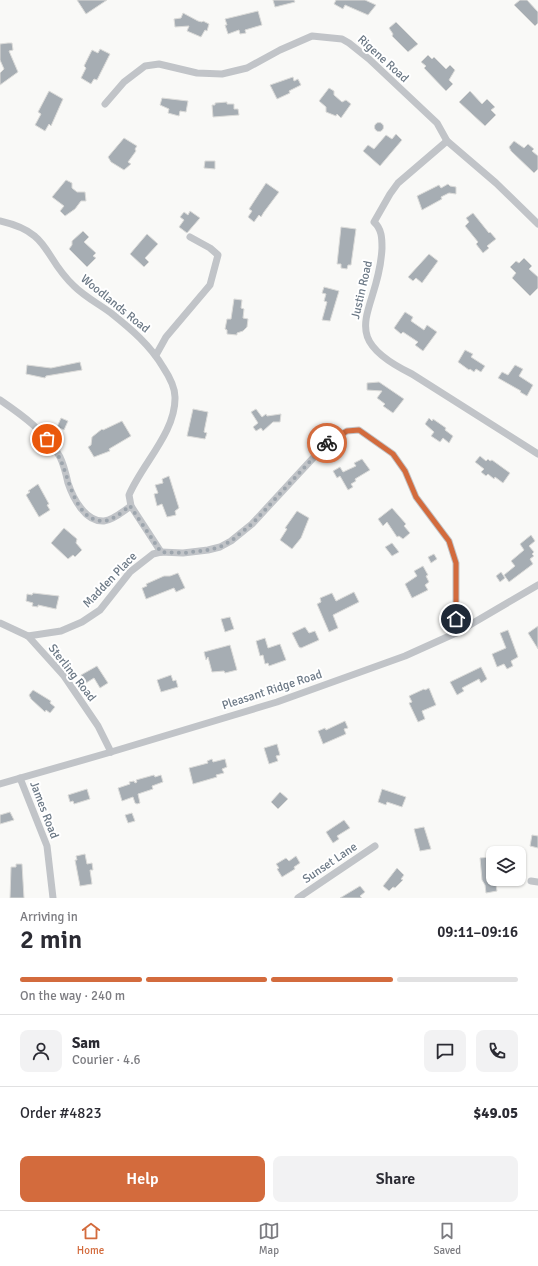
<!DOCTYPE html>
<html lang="en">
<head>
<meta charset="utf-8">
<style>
	body { margin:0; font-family:Signika,sans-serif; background:#f2f2f3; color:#2b2b33; height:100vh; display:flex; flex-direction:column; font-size:15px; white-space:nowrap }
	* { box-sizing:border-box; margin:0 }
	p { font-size:13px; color:#7c7c81 }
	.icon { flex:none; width:22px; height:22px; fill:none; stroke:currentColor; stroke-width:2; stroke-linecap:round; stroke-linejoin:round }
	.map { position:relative; height:898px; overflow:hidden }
	.side { display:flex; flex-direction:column; background:#fff; flex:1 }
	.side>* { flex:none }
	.buttons { position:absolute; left:486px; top:846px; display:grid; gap:8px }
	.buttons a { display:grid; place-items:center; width:40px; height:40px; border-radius:8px; background:#fff; box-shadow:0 1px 3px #0004; font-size:20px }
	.pin { position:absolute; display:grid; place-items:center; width:34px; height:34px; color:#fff; margin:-17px; border:2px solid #fff; border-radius:50%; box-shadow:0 1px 4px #0007 }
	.courier { position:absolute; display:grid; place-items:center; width:40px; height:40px; margin:-20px; border:3px solid #d36b3d; border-radius:50%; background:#fff; color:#222; box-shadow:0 1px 5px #0007 }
	.summary em { font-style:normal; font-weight:600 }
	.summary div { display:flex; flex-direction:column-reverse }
	.summary { display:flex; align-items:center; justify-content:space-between; height:68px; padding:0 20px }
	h1 { font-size:26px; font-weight:600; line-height:30px }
	.bar { display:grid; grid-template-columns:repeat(4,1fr); gap:6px 4px; align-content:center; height:48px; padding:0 20px }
	.bar i { height:5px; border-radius:3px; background:#e1e1e2 }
	.bar .on { background:#d36b3d }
	.bar p { grid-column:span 4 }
	.line { display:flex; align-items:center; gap:10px; padding:0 20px; border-top:1px solid #e1e1e2 }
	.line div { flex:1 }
	.round { display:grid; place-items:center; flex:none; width:42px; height:42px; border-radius:8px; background:#f2f2f3 }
	.cta { display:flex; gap:8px; margin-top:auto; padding:8px 20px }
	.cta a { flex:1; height:46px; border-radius:8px; background:#d36b3d; color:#fff; font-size:16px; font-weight:600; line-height:46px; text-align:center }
	.cta a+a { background:#f2f2f3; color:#2b2b33 }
	.dock { display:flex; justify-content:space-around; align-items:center; height:56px; border-top:1px solid #e1e1e2; background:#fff; font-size:11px; color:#7c7c81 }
	.dock a { display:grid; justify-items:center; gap:2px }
	.dock .on { color:#d36b3d }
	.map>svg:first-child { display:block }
	.building { fill:#a6adb3; stroke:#dbdbd9 }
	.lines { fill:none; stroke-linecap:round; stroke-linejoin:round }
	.minor { stroke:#c1c4c8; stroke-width:7 }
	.done { stroke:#9da5ad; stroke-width:4; stroke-dasharray:0 7.2 }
	.route { stroke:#d36b3d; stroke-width:5 }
	.labels { text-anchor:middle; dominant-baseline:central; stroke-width:4; stroke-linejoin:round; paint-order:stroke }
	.street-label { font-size:12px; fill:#6b7885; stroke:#fff }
</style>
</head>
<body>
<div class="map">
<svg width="538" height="898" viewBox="0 0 538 898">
	<rect width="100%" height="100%" fill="#f9f9f7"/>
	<g class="building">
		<polygon points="77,0 107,0 86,14"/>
		<polygon points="273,0 294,0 295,2 275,7"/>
		<polygon points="336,0 365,0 376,5 368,15 345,5 343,9 334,4"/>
		<polygon points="520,0 527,0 538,12 538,23 535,26 514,5"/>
		<polygon points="258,11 262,25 245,30 246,33 240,34 239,30 228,34 225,25 227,25 225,19"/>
		<polygon points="183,13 198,21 202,22 203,21 209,24 207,31 205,30 201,37 187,31 189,26 175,27 174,19 181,18"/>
		<polygon points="396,22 418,44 408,52 392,36 393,34 389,28"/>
		<polygon points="8,43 12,43 13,50 9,51 18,72 0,85 0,73 4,69 0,60 0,44"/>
		<polygon points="100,49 110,54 97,80 94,79 91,84 81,78 86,68 84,66 92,50 98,53"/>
		<polygon points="428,55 432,59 434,57 446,69 450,65 455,70 449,80 453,84 446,91 424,68 426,66 421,62"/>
		<polygon points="293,77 294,81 298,79 301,85 289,91 290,93 277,99 270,85"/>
		<polygon points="329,88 334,91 334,95 342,102 346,100 351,104 341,118 337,114 336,116 326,112 326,107 319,101"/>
		<polygon points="49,91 63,99 51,126 49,124 45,131 35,125 41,114 38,112"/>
		<polygon points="470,91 482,104 487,99 495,107 491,110 496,115 485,126 459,102"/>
		<polygon points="162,98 188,101 186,112 180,111 179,116 168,113 169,109 160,105"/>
		<polygon points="227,102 227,104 234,104 234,109 238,109 239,115 213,117 212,105 215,105 215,103"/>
		<circle cx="379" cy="127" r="4.5"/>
		<polygon points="396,134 402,140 380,166 363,151 368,145 374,149 386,135 392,139"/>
		<polygon points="124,138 137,146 135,149 136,151 128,162 131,164 124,170 111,162 108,157"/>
		<polygon points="514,141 524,148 528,144 534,149 532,151 538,156 538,169 534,173 511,151 509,147"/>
		<polygon points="205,161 215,161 215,169 204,168"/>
		<polygon points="66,180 72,183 72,188 77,192 85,192 86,201 81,201 75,209 65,216 60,211 64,206 52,197"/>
		<polygon points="266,183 279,192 264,212 261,217 259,215 254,222 248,217 252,211 249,209"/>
		<polygon points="448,184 450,186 456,187 456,194 449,193 441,197 442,199 422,210 417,196 439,185 441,188"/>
		<polygon points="190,211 200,218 187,233 179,227 184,220 180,217 184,212 188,215"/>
		<polygon points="473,213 489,233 490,232 496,239 487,246 489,248 483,253 476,244 478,242 465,226 469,222 466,218"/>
		<polygon points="341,227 356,229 351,265 348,265 347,269 341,268 341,264 337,264"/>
		<polygon points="83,231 89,237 84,242 96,253 93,256 96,258 87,267 69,249 72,245 72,241"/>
		<polygon points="147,234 158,244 145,258 149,262 144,267 130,254"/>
		<polygon points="429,254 438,261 422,283 416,278 413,281 408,277"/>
		<polygon points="524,258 532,266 529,269 538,277 538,288 530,296 512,278 516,273 510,267 516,261 519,263"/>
		<polygon points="324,287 339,291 330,321 322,320 327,302 324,301 326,294 322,293"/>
		<polygon points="234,299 242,300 241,308 244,309 243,318 248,319 247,327 243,331 237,333 237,335 227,334 227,330 225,329 227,319 231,319"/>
		<polygon points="405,312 413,317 411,321 424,330 427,325 437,332 423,351 415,345 418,342 403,332 401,334 394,328"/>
		<polygon points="465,350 473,354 471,357 485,366 481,372 476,369 474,372 470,369 469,370 458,362"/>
		<polygon points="80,362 82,370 46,376 45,378 26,374 27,365 51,368"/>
		<polygon points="515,365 523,369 519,376 533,385 527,396 520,392 521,391 498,378 502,372 508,375"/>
		<polygon points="379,382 404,399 393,413 383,406 385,404 377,398 382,391 367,390 367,383"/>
		<polygon points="193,409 208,412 204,432 207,433 205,439 187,436"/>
		<polygon points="256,409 262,417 266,414 267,416 281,414 280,422 273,422 263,431 261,428 256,431 253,427 258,423 251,412"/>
		<polygon points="61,418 68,421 64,430 57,427"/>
		<polygon points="429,418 432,421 433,419 446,428 445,430 453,436 449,443 443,438 440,442 431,436 434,432 425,424"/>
		<polygon points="122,421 131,436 109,449 110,451 94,457 88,447 91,445 92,437 102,429 103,430"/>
		<polygon points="480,456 486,461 488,459 490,461 492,460 510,473 503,483 495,477 494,479 488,474 486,476 481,472 484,469 475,462"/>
		<polygon points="362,459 370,470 355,479 356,481 351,484 353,487 348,490 340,476 337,478 333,471 340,467 343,472 356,466 354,463"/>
		<polygon points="169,476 179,508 175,511 176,515 167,517 162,504 157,506 154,494 158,493 155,485 163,483 162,479"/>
		<polygon points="38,484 49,504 47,505 50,510 39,517 26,495 30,492 28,491"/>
		<polygon points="392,508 406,524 404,526 410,533 403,539 399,536 397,537 387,522 383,526 378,519"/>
		<polygon points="297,511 309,518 301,538 292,549 280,540 287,529 285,528"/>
		<polygon points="64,528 77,539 76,543 82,550 75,557 73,555 68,559 51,543"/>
		<polygon points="531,535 535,541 529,546 534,552 532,554 534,556 530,559 533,564 509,582 504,575 515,566 511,561 524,550 520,544"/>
		<polygon points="392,543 399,552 392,556 385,547"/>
		<polygon points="434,554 437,559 431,563 428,557"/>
		<polygon points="423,566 428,575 426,576 429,582 425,585 428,590 412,598 405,584 417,576 414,571"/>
		<polygon points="501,572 505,578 500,582 496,576"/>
		<polygon points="178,573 185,588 176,592 174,588 146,599 142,588 147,586 146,584 164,576 170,576"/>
		<polygon points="354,592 359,602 333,615 338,628 329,632 317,604 321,602 320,598 332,593 336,601"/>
		<polygon points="33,593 59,596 56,609 38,605 38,607 32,606 33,603 26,601 27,594 32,595"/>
		<polygon points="230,617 234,629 225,632 221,619"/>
		<polygon points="538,626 538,649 528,633"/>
		<polygon points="305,627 309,633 315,631 319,640 301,648 299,647 292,633"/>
		<polygon points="508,630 518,657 511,661 513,666 507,669 504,664 497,667 492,654 506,648 500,633"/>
		<polygon points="265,638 268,648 280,644 286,660 269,666 268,663 265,664 263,655 260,656 256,641"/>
		<polygon points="230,645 237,670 225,673 224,671 212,672 208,657 206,660 204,652"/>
		<polygon points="97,666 108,683 100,688 94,678 86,683 81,675"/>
		<polygon points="481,667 487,679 481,683 479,679 462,688 464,691 457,695 450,682"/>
		<polygon points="171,675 173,681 176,680 178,687 161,692 157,680"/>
		<polygon points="429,688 436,705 422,711 425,719 418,722 409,703 412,702 409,696 424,689 425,690"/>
		<polygon points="33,690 51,701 50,703 55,707 50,713 46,710 45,712 31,699 29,695"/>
		<polygon points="345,721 348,728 344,729 346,734 323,744 318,731 325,728 326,730"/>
		<polygon points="277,744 280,755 276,756 278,761 269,764 264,748"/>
		<polygon points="212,759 213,762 225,759 227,767 222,769 224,773 216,775 217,777 193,784 189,768 208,763 207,761"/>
		<polygon points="154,775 155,777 161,775 163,782 152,786 153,789 138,794 140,803 137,804 135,803 133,797 122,801 118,788 130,784 129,782 134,781 135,783 137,782 136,780"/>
		<polygon points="87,789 90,799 74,804 73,801 70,802 68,795"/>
		<polygon points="382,789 406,797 402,807 387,802 386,805 378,802"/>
		<polygon points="280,792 288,799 278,809 271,802"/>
		<polygon points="10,812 14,820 0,824 0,815"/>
		<polygon points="132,813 135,821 128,823 125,815"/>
		<polygon points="344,820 350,828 337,836 339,839 333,843 326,832"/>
		<polygon points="424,827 431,849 420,851 414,829"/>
		<polygon points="532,835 538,836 538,848 530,846"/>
		<polygon points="85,854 87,864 92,863 93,870 90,870 92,884 80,886 75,860 77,860 76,856"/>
		<polygon points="296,856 300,863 294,867 295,869 282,877 277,869 279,868 276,864 286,858 289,861"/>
		<polygon points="490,857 491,865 493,865 493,879 495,879 497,891 486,893 485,885 482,880 480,858"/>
		<polygon points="16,864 22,864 24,898 10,898 11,867 16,867"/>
		<polygon points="397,868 404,875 401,879 403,880 395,888 393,887 389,891 383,886"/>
		<polygon points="360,886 365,892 360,896 362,898 340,898"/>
	</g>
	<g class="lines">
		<g class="minor">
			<polyline points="105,104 124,82 145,66 159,64 197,73 222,74 247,68 280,50 312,36 342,39 349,43 369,59 437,123 447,141 496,183 538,224"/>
			<path d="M 447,141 L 398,183 L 390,194 L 374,222 C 382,229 382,239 382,248 C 379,313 332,335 412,374 L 538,454"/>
			<path d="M 0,221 C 52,233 42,256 74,286 C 85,297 99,304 111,313 C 131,329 150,345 163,367 C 169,376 175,386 175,397 C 176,432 142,464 129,495 L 131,506 L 161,552"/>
			<polyline points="156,355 166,337 210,285 218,255 210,248 190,237"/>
			<path d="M 0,400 C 22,415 47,433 60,457 C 64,465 66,474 68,483 C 73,498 85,522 104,521 C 114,520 123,511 131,506"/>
			<polyline points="0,623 28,636 64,676 98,726 111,752"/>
			<polyline points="28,636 61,631 82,622 100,610 130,572 153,554 161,552 183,553 208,550 220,547 231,541 252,524 327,443 347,431 359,430 393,454 405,471 416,497 449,541 456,563 456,633"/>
			<polyline points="20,778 47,846 53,898"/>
			<polyline points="0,784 111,752 277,702 405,656 456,633 538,585"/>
			<polyline points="531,881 538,882"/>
			<polyline points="298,898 375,846"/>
		</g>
	</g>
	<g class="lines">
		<path class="done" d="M 47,439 C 51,445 56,450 59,457 C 69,475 74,522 104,521 C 114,520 123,511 130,506 L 161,552 L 183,553 L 208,550 L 220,547 L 231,541 L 252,524 L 327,443"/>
		<polyline class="route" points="327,443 347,431 359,430 393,454 405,471 416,497 449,541 456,563 456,619"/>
	</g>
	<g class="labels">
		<g class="street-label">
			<text transform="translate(383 59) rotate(42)">Rigene Road</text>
			<text transform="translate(362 290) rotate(-77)">Justin Road</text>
			<text transform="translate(115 304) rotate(39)">Woodlands Road</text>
			<text transform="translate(110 580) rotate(-46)">Madden Place</text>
			<text transform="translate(72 673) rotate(52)">Sterling Road</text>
			<text transform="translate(272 690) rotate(-18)">Pleasant Ridge Road</text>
			<text transform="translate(44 810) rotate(69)">James Road</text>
			<text transform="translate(330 863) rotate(-34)">Sunset Lane</text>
		</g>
	</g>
</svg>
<div class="buttons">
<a><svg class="icon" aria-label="layers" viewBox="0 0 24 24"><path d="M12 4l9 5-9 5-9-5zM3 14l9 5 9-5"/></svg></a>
</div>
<div class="pin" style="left:47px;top:439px;background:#ea580c"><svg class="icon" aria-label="bag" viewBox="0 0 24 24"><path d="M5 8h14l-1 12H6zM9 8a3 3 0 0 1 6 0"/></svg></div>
<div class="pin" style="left:456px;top:619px;background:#1f2937"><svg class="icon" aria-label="home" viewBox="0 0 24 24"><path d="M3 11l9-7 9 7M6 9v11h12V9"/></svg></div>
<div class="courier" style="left:327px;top:443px"><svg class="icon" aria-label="bike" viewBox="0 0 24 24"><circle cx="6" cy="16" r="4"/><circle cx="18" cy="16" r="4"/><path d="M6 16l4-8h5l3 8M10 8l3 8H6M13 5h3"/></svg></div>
</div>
<section class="side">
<div class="summary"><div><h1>2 min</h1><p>Arriving in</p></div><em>09:11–09:16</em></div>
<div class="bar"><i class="on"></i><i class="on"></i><i class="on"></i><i></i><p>On the way · 240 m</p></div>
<div class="line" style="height:72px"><a class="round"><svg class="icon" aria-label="person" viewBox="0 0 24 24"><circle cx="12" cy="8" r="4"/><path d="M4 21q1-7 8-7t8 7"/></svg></a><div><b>Sam</b><p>Courier · 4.6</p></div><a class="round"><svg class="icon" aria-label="chat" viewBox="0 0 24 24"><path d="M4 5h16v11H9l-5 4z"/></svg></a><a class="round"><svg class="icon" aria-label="phone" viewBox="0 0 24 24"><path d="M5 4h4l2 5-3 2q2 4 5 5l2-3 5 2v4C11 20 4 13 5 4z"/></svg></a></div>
<div class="line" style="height:52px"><div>Order #4823</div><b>$49.05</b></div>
<div class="cta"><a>Help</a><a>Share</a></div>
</section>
<nav class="dock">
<a class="on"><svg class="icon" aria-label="home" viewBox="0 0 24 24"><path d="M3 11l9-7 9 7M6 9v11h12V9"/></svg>Home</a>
<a><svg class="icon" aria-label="map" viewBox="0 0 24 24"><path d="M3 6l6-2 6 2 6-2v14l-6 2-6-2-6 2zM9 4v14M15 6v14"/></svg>Map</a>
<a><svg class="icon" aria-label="saved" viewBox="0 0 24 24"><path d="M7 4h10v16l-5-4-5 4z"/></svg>Saved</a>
</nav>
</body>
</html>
